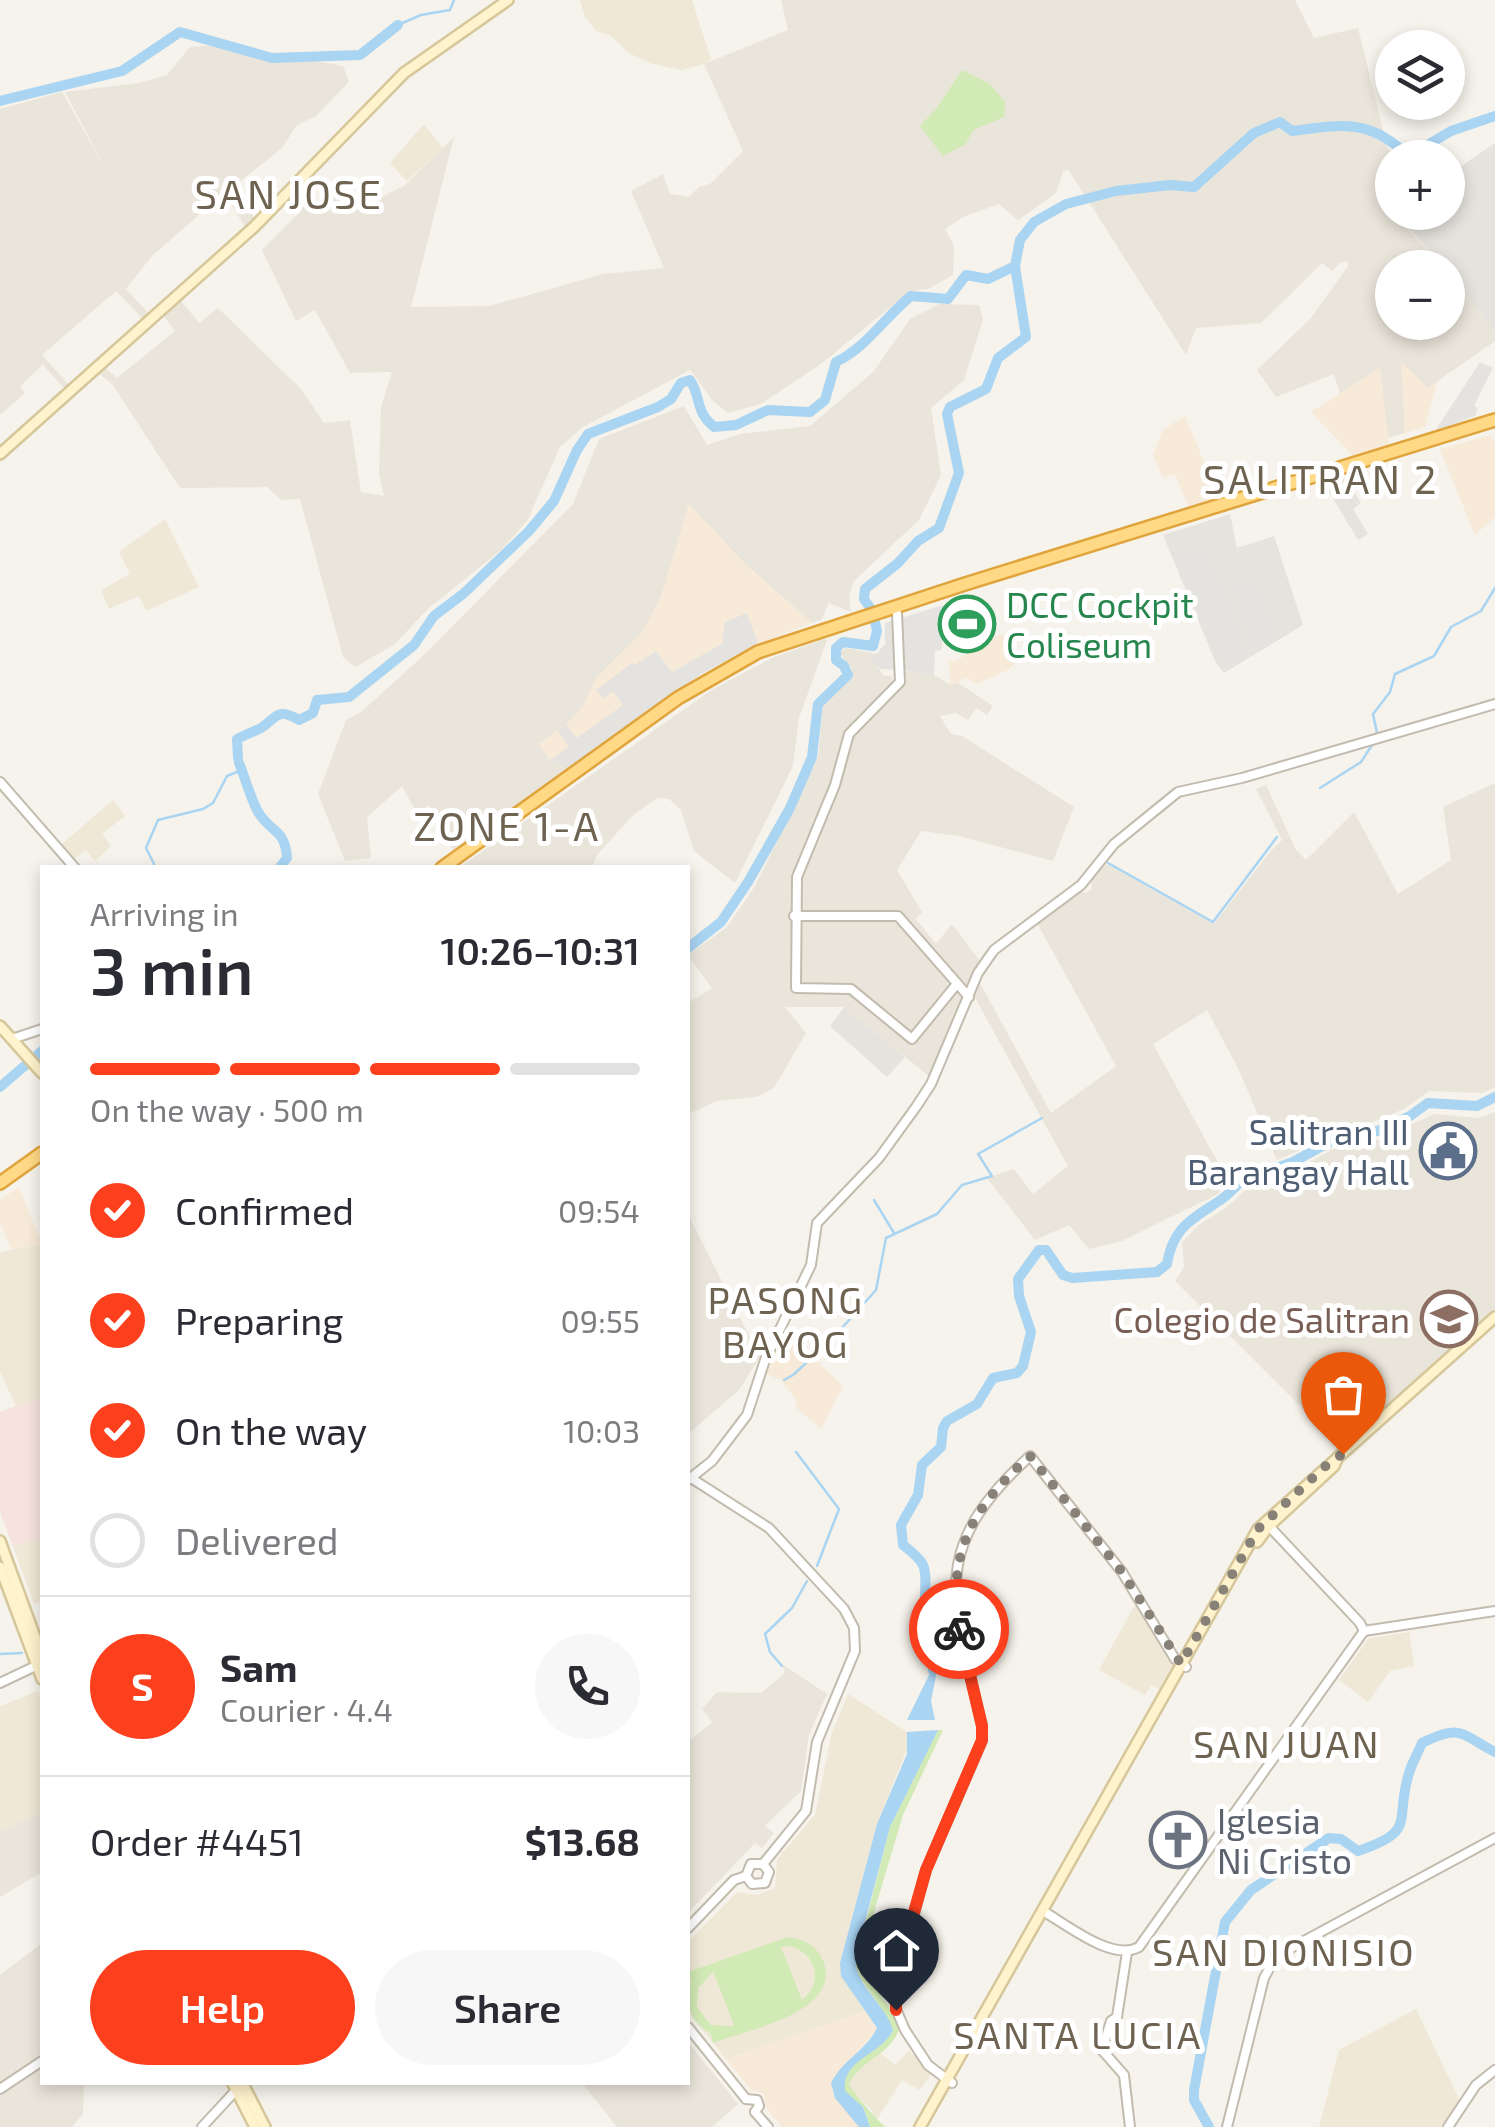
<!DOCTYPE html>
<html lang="en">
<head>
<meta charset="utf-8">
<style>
	body { margin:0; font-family:"Exo 2",sans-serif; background:#f7f7f7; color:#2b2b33; height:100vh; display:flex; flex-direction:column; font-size:38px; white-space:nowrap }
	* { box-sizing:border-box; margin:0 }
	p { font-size:32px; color:#7c7c81 }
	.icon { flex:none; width:55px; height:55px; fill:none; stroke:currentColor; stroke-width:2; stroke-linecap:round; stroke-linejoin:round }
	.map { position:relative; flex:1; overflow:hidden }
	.side { position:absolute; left:40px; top:865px; width:650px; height:1220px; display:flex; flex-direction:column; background:#fff; border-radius:0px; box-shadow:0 5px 15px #0003 }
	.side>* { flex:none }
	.buttons { position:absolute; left:1375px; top:30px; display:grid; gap:20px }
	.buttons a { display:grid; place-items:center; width:90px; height:90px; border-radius:50%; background:#fff; box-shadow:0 5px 15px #0003; font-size:50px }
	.pin { position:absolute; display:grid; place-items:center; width:85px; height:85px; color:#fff; margin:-102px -42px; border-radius:50% 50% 50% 0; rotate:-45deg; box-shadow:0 0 10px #0007 }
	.pin .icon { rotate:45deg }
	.courier { position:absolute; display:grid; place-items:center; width:100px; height:100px; margin:-50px; border:8px solid #fc3f1d; border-radius:50%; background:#fff; color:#222; box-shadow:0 2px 12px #0007 }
	.head em { font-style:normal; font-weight:600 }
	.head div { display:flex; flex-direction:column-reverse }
	.head { display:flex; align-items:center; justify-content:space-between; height:170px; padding:0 50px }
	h1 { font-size:65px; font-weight:600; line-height:75px }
	.bar { display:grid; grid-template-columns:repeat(4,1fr); gap:15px 10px; align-content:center; height:120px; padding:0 50px }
	.bar i { height:12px; border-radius:8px; background:#e1e1e2 }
	.bar .selected { background:#fc3f1d }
	.bar p { grid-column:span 4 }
	.line { display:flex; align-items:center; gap:25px; padding:0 50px; border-top:2px solid #e1e1e2 }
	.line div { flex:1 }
	.round { display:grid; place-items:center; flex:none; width:105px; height:105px; border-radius:52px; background:#f7f7f7 }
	ol { padding:0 50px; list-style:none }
	li { display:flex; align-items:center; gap:30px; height:110px }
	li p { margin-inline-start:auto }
	li .icon { padding:10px; border-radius:50%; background:#fc3f1d; color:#fff; stroke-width:4 }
	li:last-child { color:#7c7c81 }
	li i { width:55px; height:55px; border:5px solid #e1e1e2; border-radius:50% }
	.action { display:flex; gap:20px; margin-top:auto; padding:20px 50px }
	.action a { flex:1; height:115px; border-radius:60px; background:#fc3f1d; color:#fff; font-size:40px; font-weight:600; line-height:115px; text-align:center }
	.action a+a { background:#f7f7f7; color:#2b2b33 }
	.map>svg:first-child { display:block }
	.residential { fill:#eae5da }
	.commercial { fill:#f7ead8 }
	.industrial { fill:#e6e2dd }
	.education { fill:#efe8d6 }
	.medical { fill:#f6e3e0 }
	.green { fill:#d2eab5; fill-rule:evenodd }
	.parking { fill:#e5e3e0 }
	.water { fill:#a9d4f2 }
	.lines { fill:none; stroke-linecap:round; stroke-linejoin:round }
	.stream { stroke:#a9d4f2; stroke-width:2.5 }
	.river { stroke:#a9d4f2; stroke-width:10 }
	.tertiary-casing { stroke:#c2bbae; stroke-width:12 }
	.secondary-casing { stroke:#d6c79b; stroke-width:14 }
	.trunk-casing { stroke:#e0a43c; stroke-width:16 }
	.tertiary { stroke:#fff; stroke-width:8 }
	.secondary { stroke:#fff3cd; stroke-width:9 }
	.trunk { stroke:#ffd985; stroke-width:11 }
	.done { stroke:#878178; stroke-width:10; stroke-dasharray:0 18 }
	.route { stroke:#fc3f1d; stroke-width:12 }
	.labels { text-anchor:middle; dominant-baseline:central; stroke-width:10; stroke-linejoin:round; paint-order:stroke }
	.leisure-label { font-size:35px; fill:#27864d; stroke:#fff; text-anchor:start }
	.service-label { font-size:35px; fill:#4e5e75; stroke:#fff; text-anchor:end }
	.education-label { font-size:35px; fill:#785e54; stroke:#fff; text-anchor:end }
	.worship-label { font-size:35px; fill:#5b616d; stroke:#fff; text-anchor:start }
	.neighbourhood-label { font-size:38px; letter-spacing:2.5px; fill:#6e6250; stroke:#fff }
	.quarter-label { font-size:40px; letter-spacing:2.5px; fill:#6e6250; stroke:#fff }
</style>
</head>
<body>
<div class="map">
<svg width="1495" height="2127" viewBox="0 0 1495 2127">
	<rect width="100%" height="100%" fill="#f6f3ec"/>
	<g class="residential">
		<polygon points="781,0 1295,0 1314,38 1358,28 1388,150 1406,157 1392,158 1392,212 1444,267 1392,268 1392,322 1448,322 1448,272 1495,331 1495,341 1428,388 1402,364 1405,433 1388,438 1380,368 1340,394 1334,374 1276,397 1257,370 1310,319 1348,266 1347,261 1340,263 1332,271 1322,263 1261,323 1196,328 1186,355 1068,169 1063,172 1056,193 1018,220 999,204 963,217 945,229 954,246 953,275 928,289 910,291 821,364 761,404 728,413 713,401 690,370 583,427 560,447 527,521 501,550 428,609 394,645 355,667 343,657 300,499 281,500 267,487 180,488 112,384 97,372 103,366 117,378 175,331 162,314 179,298 199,323 218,308 301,389 324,423 350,420 361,492 384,496 379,474 381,407 392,372 350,373 315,310 296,321 262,250 300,212 287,199 298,188 316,206 338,191 354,210 404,186 454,137 411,307 489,306 603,274 664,268 631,191 663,174 670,194 689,197 699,187 710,184 743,151 704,64 788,30"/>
		<polygon points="220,45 343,66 349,82 316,116 297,125 281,149 235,185 254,218 246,228 224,193 152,256 126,289 150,315 143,319 116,291 42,355 68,384 64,388 43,365 20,386 25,393 0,415 0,109 62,92 107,172 65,92 138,83 167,75 190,47"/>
		<polygon points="939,304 979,305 983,320 964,380 931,408 941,475 919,520 854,581 849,595 851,612 829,603 821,620 812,623 746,565 689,505 661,597 642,633 596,678 583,707 566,725 539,744 550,760 567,769 453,850 429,805 417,814 402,786 367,817 371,858 345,861 318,794 346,720 361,712 424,655 573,504 599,439 684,406 707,445 740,434 810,426 874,371 910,319"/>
		<polygon points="824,639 827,640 799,718 793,766 735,883 694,851 681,810 669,799 657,798 633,815 597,855 592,867 460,867 713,689 772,658"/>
		<polygon points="846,648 877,654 872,660 884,676 891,676 893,682 908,670 938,677 950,685 957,682 993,706 987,715 976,708 968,720 956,713 940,716 951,734 962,736 1074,807 1053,861 959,836 921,831 897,870 922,912 916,919 936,944 952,924 979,960 953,1028 930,1077 844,1007 785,1007 806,1033 774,1088 756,1097 717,1101 688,1114 688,1003 712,988 688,955 727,927 755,886 818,757 823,705 850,679 852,668 839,653"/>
		<polygon points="1495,783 1495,1087 1482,1093 1429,1091 1404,1109 1380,1119 1365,1125 1340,1125 1305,1148 1277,1160 1239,1070 1207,1010 1153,1044 1227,1179 1218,1194 1122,1241 1089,1249 1069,1225 1035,1240 987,1178 1014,1169 1033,1194 1068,1166 974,996 980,983 1051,1113 1116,1066 1037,923 1080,890 1086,893 1092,889 1091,879 1107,864 1214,924 1269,853 1282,840 1256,789 1266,785 1296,850 1306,860 1354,812 1398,894 1451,860 1443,807"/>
		<polygon points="1495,1112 1495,1309 1342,1448 1175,1281 1184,1267 1182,1242 1200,1224 1226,1208 1250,1186 1279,1179 1337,1147 1363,1146 1434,1114 1479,1118"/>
		<polygon points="688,1214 760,1357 739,1390 688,1434"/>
		<polygon points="782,1664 827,1694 809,1735 801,1791 765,1826 774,1833 762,1848 755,1843 688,1913 688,1736 691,1740 712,1722 702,1709 717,1692 761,1693 785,1673"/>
		<polygon points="42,1812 42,1872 0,1897 0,1831"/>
		<polygon points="42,1943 42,2082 84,2083 83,2114 72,2127 0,2127 0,1975"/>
		<polygon points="688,2042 738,2104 712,2127 617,2127 582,2083 688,2082"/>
	</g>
	<g class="commercial">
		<polygon points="1401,362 1428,388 1437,382 1425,427 1405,433"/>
		<polygon points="1380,368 1389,445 1353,456 1311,412"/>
		<polygon points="1185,416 1219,498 1189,508 1175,474 1163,478 1153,455 1163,430"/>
		<polygon points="1490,435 1495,442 1495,517 1475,535 1440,449"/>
		<polygon points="689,504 746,565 812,623 758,644 701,674 567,769 550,760 539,744 566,725 583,707 596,678 642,633 661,597"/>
		<polygon points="1001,634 1022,657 1008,670 977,684 966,678 950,685 949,662 957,660"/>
		<polygon points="19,1187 42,1244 11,1249 0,1223 0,1200"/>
		<polygon points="785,1330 843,1386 821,1429 795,1407 798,1403 781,1380 766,1374"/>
		<polygon points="867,2010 877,2030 833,2079 835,2098 859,2127 782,2127 767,2109 763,2094 750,2089 726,2059"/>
	</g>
	<g class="industrial">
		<polygon points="1495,143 1495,331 1448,272 1448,268 1444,267 1395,213 1448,212 1448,171 1454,171"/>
		<polygon points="1345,478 1361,503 1353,509 1368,534 1358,540 1325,485"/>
		<polygon points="1230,514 1237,548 1274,536 1303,625 1224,673 1215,661 1163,535"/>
		<polygon points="844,1007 905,1057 887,1077 830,1026"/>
	</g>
	<g class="education">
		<polygon points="580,0 692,0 711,59 704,64 681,70 649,63 629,53 611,36 596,31 585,17"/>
		<polygon points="424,124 443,148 407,181 390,163"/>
		<polygon points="165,519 199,587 146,611 139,596 109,609 101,590 130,574 119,552"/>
		<polygon points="113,800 125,816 102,834 111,846 95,861 86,850 74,859 62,844"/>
		<polygon points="42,1244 42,1601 34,1604 0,1511 0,1412 16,1406 0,1372 0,1252"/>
		<polygon points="1137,1601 1175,1667 1162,1691 1151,1685 1145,1695 1099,1670"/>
		<polygon points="1409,1632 1414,1666 1390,1671 1368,1702 1339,1680 1369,1638"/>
		<polygon points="38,1691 42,1704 42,1812 0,1831 0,1706"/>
		<polygon points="848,1694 907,1732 909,1744 877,1824 840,1963 848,1986 867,2010 726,2059 688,2012 688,1942 737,1892 757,1895 775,1888 777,1859 815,1815 832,1732"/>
		<polygon points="1416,2009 1460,2101 1444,2127 1319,2127 1339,2050"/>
		<polygon points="909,2051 932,2072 920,2090 902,2080 876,2121 871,2109 852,2092 849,2083 858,2067 880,2053 895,2065"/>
	</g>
	<polygon class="medical" points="42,1398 42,1550 38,1539 13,1547 0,1511 0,1412"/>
	<g class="green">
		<polygon points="962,70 990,84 1005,102 1004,117 973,130 966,144 943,156 920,126 936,109"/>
		<path d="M 938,1730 L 943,1730 L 903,1815 L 859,1962 L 895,2017 L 899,2029 C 891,2054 863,2059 849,2083 C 850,2089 879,2123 886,2127 L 870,2127 L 863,2107 L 844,2091 C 842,2061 877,2053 892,2033 C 887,2006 862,1990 855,1964 L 890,1827 Z"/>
		<path d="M 788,1937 C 804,1939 818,1946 824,1963 C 840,2013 747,2030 713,2043 L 711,2034 C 690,2022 683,2003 692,1981 L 688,1981 L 688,1972 ZM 790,1946 C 817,1954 824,1982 802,2000 L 781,1947 ZM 713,1972 L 714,1973 L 734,2026 L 711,2025 L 697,2007 L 698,1988 Z"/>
	</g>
	<g class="parking">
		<polygon points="1480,362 1493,368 1474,406 1478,408 1475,416 1435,431"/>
		<polygon points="1205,547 1216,586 1222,585 1246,659 1232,668 1224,656 1218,658 1176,556"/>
		<polygon points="1237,582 1240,589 1257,583 1275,642 1255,654 1241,610 1245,609 1242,599 1238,599 1233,583"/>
		<polygon points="950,603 954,613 943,617 942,650 935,651 934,676 908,670 880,669 871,660 885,644 885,623"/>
		<polygon points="747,613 758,644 701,674 567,769 550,760 569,747 558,731 566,725 577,738 623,705 613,691 603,699 596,690 632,663 635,665 656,651 672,672 722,644 725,622"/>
	</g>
	<g class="water">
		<polygon points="922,1587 929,1589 928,1624 937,1671 931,1701 935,1720 907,1720 929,1675 920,1621"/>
		<path d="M 938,1730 L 890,1827 L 856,1956 C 852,1984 886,2004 893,2030 C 882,2055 841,2059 845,2091 L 863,2107 L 870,2127 L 859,2127 L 835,2098 L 831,2083 C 842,2060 867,2050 877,2028 L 841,1976 L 840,1963 L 877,1824 L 907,1754 L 907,1732 Z"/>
	</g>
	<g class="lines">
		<g class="stream">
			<polyline points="398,25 421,15 450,10 454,0"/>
			<polyline points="1377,733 1373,714 1390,692 1395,674 1434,656 1451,627 1481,611 1495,588"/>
			<polyline points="1320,788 1361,762 1374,742"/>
			<polyline points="1108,863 1213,922 1277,837"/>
			<polyline points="156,868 146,848 158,820 203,809 213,803 227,776 242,770"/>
			<polyline points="874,1200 894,1233"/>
			<polyline points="833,1338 876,1290 886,1238 937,1214 962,1185 992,1176 978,1154 1042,1118"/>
			<polyline points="784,1380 793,1375 829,1342"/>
			<polyline points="796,1452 839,1509 817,1566"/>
			<polyline points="0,1654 22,1653"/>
			<polyline points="782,1666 770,1652 765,1634 792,1608 807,1581"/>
		</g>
		<g class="river">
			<polyline points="0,101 122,71 180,32 272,58 360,55 398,25"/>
			<path d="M 871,609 L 864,599 L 865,589 L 898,563 L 918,541 L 939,528 L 959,473 L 947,414 L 950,407 L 986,389 L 998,358 L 1026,337 L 1015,266 L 1020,240 L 1034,222 L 1066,204 L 1116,191 L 1170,185 L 1194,187 L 1254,133 L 1280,122 L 1292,131 C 1338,125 1367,118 1404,152 L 1419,150 L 1451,131 L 1495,116"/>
			<path d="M 238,758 L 237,739 C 244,735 253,732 261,728 C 278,717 276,707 299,720 L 313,713 L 317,700 L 349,697 L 414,645 L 434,616 L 463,594 L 529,531 L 554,501 L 577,450 L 588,434 L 658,407 L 671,399 L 681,383 L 690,380 C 702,398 694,410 714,427 L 736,425 L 768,410 L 810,412 L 825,400 L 836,362 C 866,348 885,317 911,296 L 948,299 L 966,275 L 988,279 L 1015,266"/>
			<path d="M 239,763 C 245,778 250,796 257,810 C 269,833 285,827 287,858 L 279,868"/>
			<polyline points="688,948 721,922 748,882 790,808 812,757 818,704 848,675 844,666 836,660 836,648 843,642 873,646 877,631 875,622"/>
			<polyline points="0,1087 42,1051"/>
			<path d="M 925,1597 C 926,1567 928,1564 903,1545 L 901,1525 L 918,1495 L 922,1465 L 941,1447 L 943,1428 L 947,1421 L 977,1404 L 993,1378 L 1017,1373 L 1023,1366 L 1031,1332 L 1019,1296 L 1018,1279 L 1039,1250 L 1046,1250 L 1063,1275 L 1072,1278 L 1157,1272 L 1167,1264 C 1173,1226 1193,1219 1222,1199 C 1233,1191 1241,1180 1252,1171 L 1268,1171 L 1293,1162 L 1344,1134 L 1358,1137 L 1380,1130 L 1410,1116 L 1428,1103 L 1477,1106 L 1495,1097"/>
			<path d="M 1209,2127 L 1194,2100 L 1194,2090 L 1225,1922 L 1251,1890 L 1329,1838 L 1341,1839 L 1358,1851 C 1418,1831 1394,1822 1409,1773 C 1412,1763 1418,1753 1422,1743 C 1463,1723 1461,1735 1495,1752"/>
		</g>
		<g class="tertiary-casing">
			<g id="tertiary">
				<polyline points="897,613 900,682 849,734 835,785 797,877 796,988 851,989 912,1039 956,985"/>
				<polyline points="0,782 75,868"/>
				<polyline points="794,916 898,916 969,997"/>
				<polyline points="12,1039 42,1029"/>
				<polyline points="691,1478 769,1528 844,1609 854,1628 855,1651 817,1742 806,1811 763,1864"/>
				<polyline points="688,1480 712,1461 747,1415 765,1360 811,1265 817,1223 879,1158 916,1107 931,1084 978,973 994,950 1081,885 1114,844 1178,792 1242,778 1495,704"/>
				<polyline points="1268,1525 1360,1623 1364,1631"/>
				<polyline points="1364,1631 1495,1611"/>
				<polyline points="0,1683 42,1663"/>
				<polyline points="746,1876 752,1884 765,1883 769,1872 763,1864"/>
				<polyline points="746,1876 751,1864 763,1864"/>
				<path d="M 1043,1911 C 1067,1925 1113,1962 1139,1947 L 1364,1631"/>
				<polyline points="688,1928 734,1880 746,1876"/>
				<polyline points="1127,1952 1117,2017 1111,2021 1102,2050 1124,2075 1130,2127"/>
				<polyline points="688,2027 746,2099"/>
				<path d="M 952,2083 L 928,2065 L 905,2030 L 896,2009 L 895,1984 L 926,1870 L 982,1741 L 982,1726 C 955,1603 924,1552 1030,1456 L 1122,1572 L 1175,1659 L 1186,1667"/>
				<polyline points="0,2089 42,2061"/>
				<polyline points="746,2099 757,2100 759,2106 755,2112"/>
				<polyline points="755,2112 768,2127"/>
				<polyline points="202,2127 239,2087"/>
				<polyline points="1227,2127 1264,1978 1276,1956 1495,1838"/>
				<polyline points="1448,2127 1476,2085 1495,2070"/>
			</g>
		</g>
		<g class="secondary-casing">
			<g id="secondary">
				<polyline points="0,454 254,227 404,73 508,0"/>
				<polyline points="0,1026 42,1073"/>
				<polyline points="0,1541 42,1656"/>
				<polyline points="1257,1542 1269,1526 1334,1466 1337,1459"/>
				<polyline points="0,1567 42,1679"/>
				<polyline points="232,2082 255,2127"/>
				<polyline points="242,2082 265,2127"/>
				<polyline points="920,2127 1258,1529 1495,1317"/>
			</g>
		</g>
		<g class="trunk-casing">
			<g id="trunk">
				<polyline points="442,868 678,698 758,652 965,584 1495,420"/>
				<polyline points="0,1183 42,1153"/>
			</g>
		</g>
		<use href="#tertiary" class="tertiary"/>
		<use href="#secondary" class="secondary"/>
		<use href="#trunk" class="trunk"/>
	</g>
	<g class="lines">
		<path class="done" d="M 959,1629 C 947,1551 973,1507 1030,1456 L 1122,1572 L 1181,1664 L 1258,1529 L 1330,1462 L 1343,1454"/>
		<polyline class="route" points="896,2010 896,1976 926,1870 982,1740 982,1726 959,1629"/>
	</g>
	<defs>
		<g id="stadium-ring" transform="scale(2.875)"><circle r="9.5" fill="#fff" stroke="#2e9e5b" stroke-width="1.5"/><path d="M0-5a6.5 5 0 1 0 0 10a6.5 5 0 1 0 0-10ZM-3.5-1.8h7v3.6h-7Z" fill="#2e9e5b"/></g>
		<g id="civic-ring" transform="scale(2.875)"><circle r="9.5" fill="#fff" stroke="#5c6f8a" stroke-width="1.5"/><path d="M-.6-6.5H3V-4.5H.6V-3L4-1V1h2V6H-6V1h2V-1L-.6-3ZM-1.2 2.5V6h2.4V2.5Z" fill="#5c6f8a"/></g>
		<g id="university-ring" transform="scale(2.875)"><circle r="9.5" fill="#fff" stroke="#8d6e63" stroke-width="1.5"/><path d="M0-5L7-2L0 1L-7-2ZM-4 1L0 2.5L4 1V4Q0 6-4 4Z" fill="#8d6e63"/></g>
		<g id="church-ring" transform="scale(2.875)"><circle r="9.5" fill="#fff" stroke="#6b7280" stroke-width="1.5"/><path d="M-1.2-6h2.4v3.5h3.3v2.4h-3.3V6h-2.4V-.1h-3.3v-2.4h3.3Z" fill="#6b7280"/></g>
	</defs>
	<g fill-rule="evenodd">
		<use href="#stadium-ring" x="967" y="624"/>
		<use href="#civic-ring" x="1448" y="1151"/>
		<use href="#university-ring" x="1449" y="1319"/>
		<use href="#church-ring" x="1178" y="1840"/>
	</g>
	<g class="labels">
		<g class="leisure-label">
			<text x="1006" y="604">DCC Cockpit<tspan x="1006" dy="40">Coliseum</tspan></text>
		</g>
		<g class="service-label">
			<text x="1409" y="1131">Salitran III<tspan x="1409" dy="40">Barangay Hall</tspan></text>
		</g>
		<g class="education-label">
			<text x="1410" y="1319">Colegio de Salitran</text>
		</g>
		<g class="worship-label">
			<text x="1217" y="1820">Iglesia<tspan x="1217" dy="40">Ni Cristo</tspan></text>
		</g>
		<g class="neighbourhood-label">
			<text x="786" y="1299">PASONG<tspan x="786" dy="44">BAYOG</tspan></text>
			<text x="1287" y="1743">SAN JUAN</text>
			<text x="1284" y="1951">SAN DIONISIO</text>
			<text x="1078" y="2034">SANTA LUCIA</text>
		</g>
		<g class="quarter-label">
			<text x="289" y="193">SAN JOSE</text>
			<text x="1321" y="478">SALITRAN 2</text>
			<text x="507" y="825">ZONE 1-A</text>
		</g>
	</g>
</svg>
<div class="buttons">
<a><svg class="icon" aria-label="layers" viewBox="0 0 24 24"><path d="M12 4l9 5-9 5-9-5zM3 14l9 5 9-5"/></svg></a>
<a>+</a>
<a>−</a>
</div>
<div class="pin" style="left:1343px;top:1454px;background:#ea580c"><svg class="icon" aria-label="bag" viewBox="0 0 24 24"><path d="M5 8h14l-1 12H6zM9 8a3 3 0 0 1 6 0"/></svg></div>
<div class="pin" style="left:896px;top:2010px;background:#1f2937"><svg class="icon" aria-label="home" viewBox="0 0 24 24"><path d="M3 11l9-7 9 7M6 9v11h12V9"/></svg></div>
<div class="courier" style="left:959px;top:1629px"><svg class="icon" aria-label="bike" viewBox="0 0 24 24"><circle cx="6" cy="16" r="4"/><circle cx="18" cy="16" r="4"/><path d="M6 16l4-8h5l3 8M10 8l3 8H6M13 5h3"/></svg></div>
<section class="side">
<div class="head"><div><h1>3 min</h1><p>Arriving in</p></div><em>10:26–10:31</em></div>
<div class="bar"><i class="selected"></i><i class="selected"></i><i class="selected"></i><i></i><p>On the way · 500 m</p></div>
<ol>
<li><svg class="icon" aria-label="check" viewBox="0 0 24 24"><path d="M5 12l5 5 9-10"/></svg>Confirmed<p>09:54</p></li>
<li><svg class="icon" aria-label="check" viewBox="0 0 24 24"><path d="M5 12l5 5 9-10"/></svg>Preparing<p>09:55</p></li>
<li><svg class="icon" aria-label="check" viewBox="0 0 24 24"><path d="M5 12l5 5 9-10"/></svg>On the way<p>10:03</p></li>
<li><i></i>Delivered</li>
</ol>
<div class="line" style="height:180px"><b class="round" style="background:#fc3f1d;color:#fff">S</b><div><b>Sam</b><p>Courier · 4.4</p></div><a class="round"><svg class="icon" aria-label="phone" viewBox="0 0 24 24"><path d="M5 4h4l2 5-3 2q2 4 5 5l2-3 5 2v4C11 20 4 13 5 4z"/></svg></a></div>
<div class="line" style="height:130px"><div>Order #4451</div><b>$13.68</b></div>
<div class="action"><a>Help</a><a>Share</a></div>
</section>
</div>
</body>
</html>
